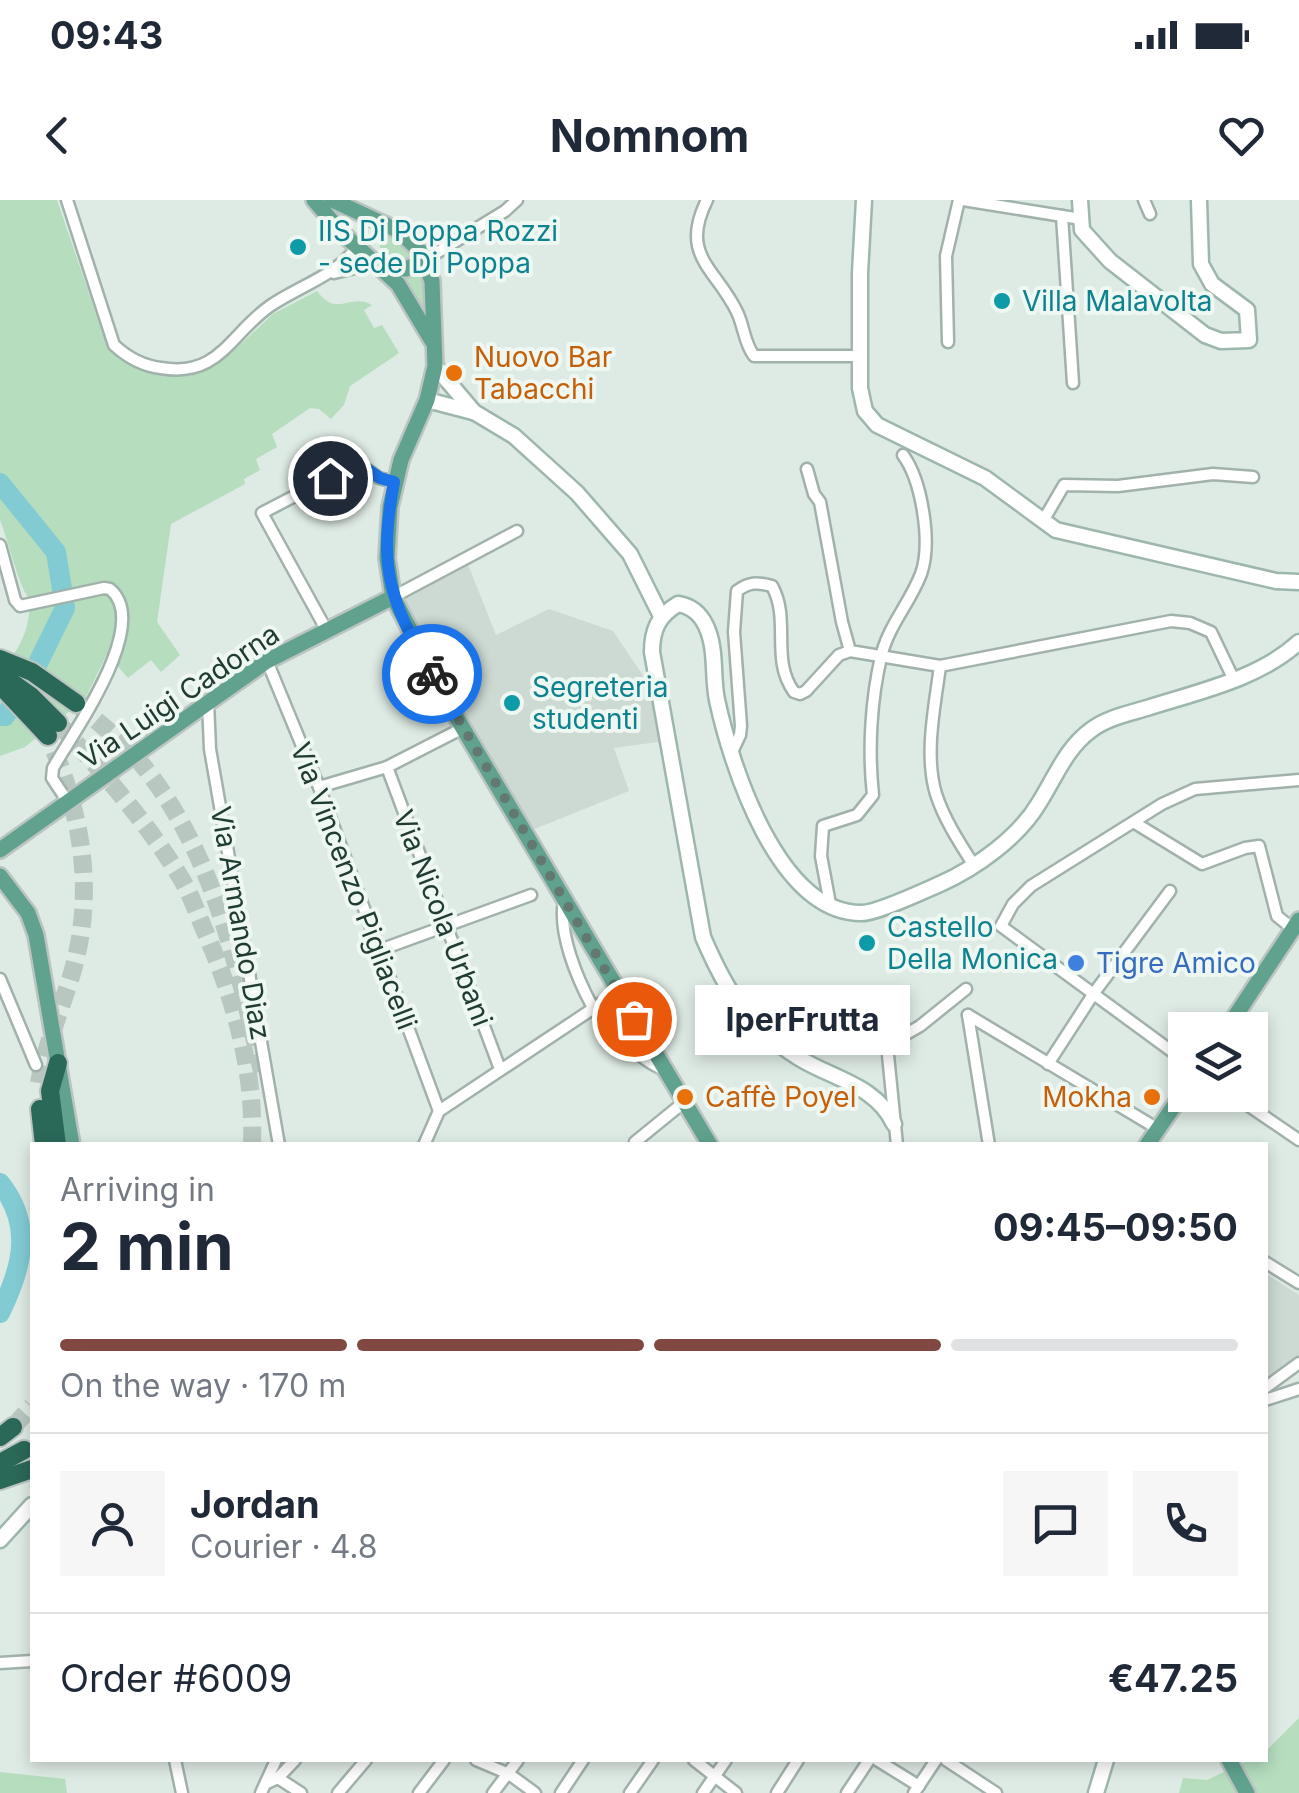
<!DOCTYPE html>
<html lang="en">
<head>
<meta charset="utf-8">
<style>
	body { margin:0; font-family:Inter,sans-serif; background:#f6f6f7; color:#1f2937; height:100vh; display:flex; flex-direction:column; font-size:38px; white-space:nowrap }
	* { box-sizing:border-box; margin:0 }
	p { font-size:32px; color:#747a83 }
	.icon { flex:none; width:55px; height:55px; fill:none; stroke:currentColor; stroke-width:2; stroke-linecap:round; stroke-linejoin:round }
	.map { position:relative; flex:1; overflow:hidden }
	.drawer { position:absolute; left:30px; top:942px; width:1238px; height:620px; display:flex; flex-direction:column; background:#fff; border-radius:0px; box-shadow:0 5px 15px #0003 }
	.drawer>* { flex:none }
	.fabs { position:absolute; left:1168px; top:812px; display:grid; gap:20px }
	.fabs a { display:grid; place-items:center; width:100px; height:100px; border-radius:0px; background:#fff; box-shadow:0 5px 15px #0003; font-size:50px }
	.pin { position:absolute; display:grid; place-items:center; width:85px; height:85px; color:#fff; margin:-42px; border:5px solid #fff; border-radius:50%; box-shadow:0 2px 10px #0007 }
	.courier { position:absolute; display:grid; place-items:center; width:100px; height:100px; margin:-50px; border:8px solid #1a73e8; border-radius:50%; background:#fff; color:#222; box-shadow:0 2px 12px #0007 }
	.bubble { position:absolute; height:70px; border-radius:0px; background:#fff; box-shadow:0 5px 15px #0003; font-size:32px; font-weight:700; line-height:70px; text-align:center }
	.headline em { font-style:normal; font-weight:700 }
	.headline div { display:flex; flex-direction:column-reverse }
	.headline { display:flex; align-items:center; justify-content:space-between; height:170px; padding:0 30px }
	h1 { font-size:65px; font-weight:700; line-height:75px }
	.bar { display:grid; grid-template-columns:repeat(4,1fr); gap:15px 10px; align-content:center; height:120px; padding:0 30px }
	.bar i { height:12px; border-radius:8px; background:#e0e1e3 }
	.bar .active { background:#814842 }
	.bar p { grid-column:span 4 }
	.line { display:flex; align-items:center; gap:25px; padding:0 30px; border-top:2px solid #e0e1e3 }
	.line div { flex:1 }
	.round { display:grid; place-items:center; flex:none; width:105px; height:105px; border-radius:0px; background:#f6f6f7 }
	.status { display:flex; justify-content:space-between; align-items:center; height:70px; padding:0 50px; background:#fff; direction:ltr }
	.status svg { height:28px; fill:currentColor }
	header { display:flex; justify-content:space-between; align-items:center; height:130px; padding:0 30px; background:#fff; font-size:45px; font-weight:700 }
	.map>svg:first-child { display:block }
	.built { fill:#ccdad3 }
	.green { fill:#b5ddbe }
	.lines { fill:none; stroke-linecap:round; stroke-linejoin:round }
	.river { stroke:#83cbd3; stroke-width:20 }
	.highway-tunnel { stroke:#b8c7c0; stroke-width:18; stroke-dasharray:18 9; stroke-linecap:butt }
	.street-casing { stroke:#a1b2ab; stroke-width:15 }
	.secondary-casing { stroke:#9db7ac; stroke-width:19 }
	.primary-casing { stroke:#bcc4c2; stroke-width:20 }
	.highway-casing { stroke:#bcc4c2; stroke-width:22 }
	.street { stroke:#fff; stroke-width:10 }
	.secondary { stroke:#fff; stroke-width:14 }
	.primary { stroke:#60a28e; stroke-width:15 }
	.highway { stroke:#2a6858; stroke-width:18 }
	.done { stroke:#627870; stroke-width:10; stroke-dasharray:0 18 }
	.route { stroke:#1a73e8; stroke-width:12 }
	.culture-dot { fill:#0f9aa8; stroke:#eef7f2; stroke-width:4 }
	.food-dot { fill:#e8710a; stroke:#eef7f2; stroke-width:4 }
	.shop-dot { fill:#3f7fe0; stroke:#eef7f2; stroke-width:4 }
	.labels { text-anchor:middle; dominant-baseline:central; stroke-width:8; stroke-linejoin:round; paint-order:stroke }
	.culture-label { font-size:28px; fill:#0d838f; stroke:#eef7f2; text-anchor:start }
	.food-label { font-size:28px; fill:#c56008; stroke:#eef7f2; text-anchor:start }
	.street-label { font-size:28px; fill:#1f3b32; stroke:#eef7f2 }
	.shop-label { font-size:28px; fill:#366cbe; stroke:#eef7f2; text-anchor:start }
</style>
</head>
<body>
<div class="status"><b>09:43</b><svg viewBox="0 0 49 12"><path d="M0 12V9h3v3zM5 12V6h3v6zM10 12V3h3v9zM15 12V0h3v12zM26 1h20v11H26zM47 4h2v5h-2z"/></svg></div>
<header><svg class="icon" aria-label="back" viewBox="0 0 24 24"><path d="M15 5l-7 7 7 7"/></svg>Nomnom<svg class="icon" aria-label="heart" viewBox="0 0 24 24"><path d="M12 20l-8-8c-3-5 5-10 8-4 3-6 11-1 8 4z"/></svg></header>
<div class="map">
<svg width="1299" height="1593" viewBox="0 0 1299 1593">
	<rect width="100%" height="100%" fill="#deeae4"/>
	<g class="built">
		<polygon points="465,357 496,435 549,409 613,431 656,495 665,541 614,548 629,591 532,630 398,394"/>
		<polygon points="1265,1073 1299,1095 1299,1163 1265,1188"/>
	</g>
	<g class="green">
		<path d="M 0,0 L 57,0 L 102,131 L 116,155 L 142,168 L 174,176 L 203,171 L 230,154 L 273,114 L 317,91 C 337,119 350,92 372,105 L 364,110 L 374,128 L 382,125 L 399,153 L 350,186 L 344,205 L 331,219 L 319,209 L 310,208 L 272,234 L 277,247 L 256,259 L 260,270 L 244,279 L 245,284 L 171,324 L 157,422 L 180,455 L 161,472 L 151,460 L 128,478 L 107,454 L 85,499 L 25,547 L 0,556 L 0,469 C 20,453 32,424 29,398 C 19,388 8,339 0,320 Z"/>
		<path d="M 386,34 L 408,48 L 412,58 L 404,63 C 388,60 379,55 378,37 Z"/>
		<polygon points="423,72 428,126 403,78"/>
		<polygon points="1299,1518 1299,1593 1179,1593 1183,1578 1207,1580 1249,1560 1265,1560 1265,1552"/>
		<polygon points="0,1572 65,1579 67,1593 0,1593"/>
	</g>
	<g class="lines">
		<g class="river">
			<polyline points="0,283 56,352 65,408 35,469 5,516 0,516"/>
			<path d="M 0,983 C 34,1026 22,1068 0,1113"/>
		</g>
		<g class="highway-tunnel">
			<path d="M 76,503 C 99,524 126,543 144,567 C 215,656 238,768 263,876"/>
			<path d="M 58,523 C 102,572 148,623 182,680 C 191,695 197,713 204,729 C 234,798 255,869 252,945"/>
			<path d="M 39,883 C 45,849 57,819 68,786 C 97,700 84,618 48,536"/>
			<polyline points="13,1227 32,1206"/>
		</g>
		<g class="street-casing">
			<g id="street">
				<path d="M 67,0 L 114,145 C 127,157 143,166 161,168 C 219,178 230,134 270,106 C 299,86 336,76 358,46"/>
				<path d="M 707,0 C 679,56 716,68 737,112 C 744,126 744,143 754,156 L 861,156"/>
				<polyline points="963,0 1081,19"/>
				<polyline points="1144,0 1150,14"/>
				<polyline points="1062,16 1073,183"/>
				<polyline points="425,60 505,11 517,0"/>
				<polyline points="334,73 363,66 380,67"/>
				<polyline points="948,142 946,56 959,0"/>
				<polyline points="807,269 814,294 820,302 842,422 850,451 940,466 1171,421 1190,423 1211,432 1234,480"/>
				<polyline points="1043,321 1064,285 1118,286 1213,274 1253,277"/>
				<path d="M 0,345 L 15,400 L 20,406 L 104,388 L 110,389 C 152,424 74,531 53,568 L 52,578 L 68,602"/>
				<polyline points="393,397 517,331"/>
				<polyline points="327,431 262,313 358,263 379,278 394,282"/>
				<polyline points="267,461 319,587 439,911"/>
				<path d="M 940,466 C 935,505 924,555 936,594 C 944,619 959,642 973,664"/>
				<polyline points="208,502 210,549 279,945"/>
				<path d="M 731,554 L 740,535 L 741,526 L 734,432 L 737,391 C 749,382 757,382 772,386 C 791,420 770,459 794,492 L 800,494 L 806,491 L 839,455 L 850,451"/>
				<polyline points="387,567 500,869"/>
				<polyline points="319,587 387,567 463,528"/>
				<polyline points="1135,623 1202,664 1245,648 1259,646 1277,716 1293,729"/>
				<path d="M 564,701 C 558,733 577,778 592,806 C 602,824 644,863 663,869"/>
				<path d="M 830,704 L 821,656 L 823,626 L 857,615 L 873,595 C 868,550 871,500 881,457 C 888,426 910,403 921,374 C 932,343 922,281 903,255"/>
				<polyline points="377,751 531,695"/>
				<polyline points="0,779 36,865"/>
				<polyline points="968,815 1158,929"/>
				<polyline points="968,815 989,945"/>
				<polyline points="1185,861 1001,726 1013,704 1031,686 1162,604 1195,589 1299,580"/>
				<polyline points="1048,864 1094,793 1170,691"/>
				<polyline points="1233,895 1299,940"/>
				<polyline points="424,945 439,911 618,792"/>
				<polyline points="637,945 635,942 683,903"/>
				<polyline points="897,945 887,845 920,826 966,789"/>
				<polyline points="1265,1062 1299,1083"/>
				<polyline points="1265,1188 1299,1163"/>
				<polyline points="1265,1200 1299,1189"/>
				<polyline points="0,1463 32,1461"/>
				<polyline points="175,1560 182,1593"/>
				<polyline points="476,1560 509,1574 535,1593"/>
				<polyline points="694,1560 736,1593"/>
				<polyline points="877,1560 919,1586"/>
				<polyline points="946,1560 996,1593"/>
				<polyline points="278,1578 301,1593"/>
				<polyline points="267,1583 278,1578 295,1560"/>
				<polyline points="261,1593 276,1560"/>
				<polyline points="338,1593 366,1560"/>
				<polyline points="419,1593 444,1560"/>
				<polyline points="493,1593 518,1560"/>
				<polyline points="561,1593 583,1560"/>
				<polyline points="630,1593 653,1560"/>
				<polyline points="703,1593 726,1560"/>
				<polyline points="777,1593 798,1560"/>
				<polyline points="847,1593 869,1560"/>
				<polyline points="914,1593 936,1560"/>
			</g>
		</g>
		<g class="secondary-casing">
			<g id="secondary">
				<polyline points="864,0 860,73 860,188 865,211 877,225 985,278 1056,330 1276,381 1299,382"/>
				<polyline points="1080,0 1082,30 1110,61 1205,135 1221,141 1249,140 1247,110 1212,84 1201,64 1199,0"/>
				<polyline points="435,166 474,212 514,236 577,293 630,354 661,416"/>
				<polyline points="427,200 473,212"/>
				<path d="M 894,924 C 876,885 833,879 799,858 C 747,825 727,793 703,737 L 652,452 C 652,430 658,416 678,404 C 691,406 700,413 706,426 C 717,449 712,476 717,500 C 731,565 778,714 862,713 C 877,713 924,691 940,684 C 976,668 1019,637 1039,603 C 1055,578 1066,548 1091,530 C 1107,518 1127,514 1147,508 C 1197,492 1259,479 1299,442"/>
				<polyline points="0,1340 32,1305"/>
				<polyline points="1096,1593 1106,1560"/>
			</g>
		</g>
		<g class="primary-casing">
			<g id="primary">
				<polyline points="314,0 342,33 398,84 432,141"/>
				<polyline points="332,0 399,31 421,52 432,81 435,166 427,200 401,260 390,307 387,358 393,397 451,508 710,945"/>
				<polyline points="380,67 406,69 425,60"/>
				<polyline points="0,650 267,461 393,397"/>
				<polyline points="0,676 28,713 36,735 72,945"/>
				<polyline points="1226,830 1299,720"/>
				<polyline points="1147,945 1185,890"/>
				<polyline points="1229,1560 1247,1593"/>
			</g>
		</g>
		<g class="highway-casing">
			<g id="highway">
				<polyline points="0,459 32,472 76,503"/>
				<polyline points="0,474 31,496 58,523"/>
				<polyline points="4,489 48,536"/>
				<polyline points="40,909 44,945"/>
				<polyline points="57,945 50,891 58,863"/>
				<polyline points="0,1237 13,1227"/>
				<polyline points="0,1263 24,1250"/>
				<polyline points="0,1280 32,1269"/>
			</g>
		</g>
		<use href="#street" class="street"/>
		<use href="#secondary" class="secondary"/>
		<use href="#primary" class="primary"/>
		<use href="#highway" class="highway"/>
	</g>
	<g class="lines">
		<polyline class="done" points="432,474 634,819"/>
		<path class="route" d="M 330,278 L 358,263 L 380,278 L 394,282 C 378,369 389,399 432,474"/>
	</g>
	<g class="culture-dot">
		<circle cx="298" cy="47" r="10"/>
		<circle cx="1002" cy="101" r="10"/>
		<circle cx="512" cy="503" r="10"/>
		<circle cx="867" cy="743" r="10"/>
	</g>
	<g class="food-dot">
		<circle cx="454" cy="173" r="10"/>
		<circle cx="685" cy="897" r="10"/>
		<circle cx="1152" cy="897" r="10"/>
	</g>
	<circle class="shop-dot" cx="1076" cy="763" r="10"/>
	<g class="labels">
		<g class="culture-label">
			<text x="318" y="31">IIS Di Poppa Rozzi<tspan x="318" dy="32">- sede Di Poppa</tspan></text>
			<text x="1022" y="101">Villa Malavolta</text>
			<text x="532" y="487">Segreteria<tspan x="532" dy="32">studenti</tspan></text>
			<text x="887" y="727">Castello<tspan x="887" dy="32">Della Monica</tspan></text>
		</g>
		<g class="food-label">
			<text x="474" y="157">Nuovo Bar<tspan x="474" dy="32">Tabacchi</tspan></text>
			<text x="705" y="897">Caffè Poyel</text>
			<text x="1132" y="897" text-anchor="end">Mokha</text>
		</g>
		<g class="street-label">
			<text transform="translate(179 496) rotate(-34)">Via Luigi Cadorna</text>
			<text transform="translate(354 686) rotate(69)">Via Vincenzo Pigliacelli</text>
			<text transform="translate(443 718) rotate(69)">Via Nicola Urbani</text>
			<text transform="translate(241 723) rotate(80)">Via Armando Diaz</text>
		</g>
		<g class="shop-label">
			<text x="1096" y="763">Tigre Amico</text>
		</g>
	</g>
</svg>
<div class="fabs">
<a><svg class="icon" aria-label="layers" viewBox="0 0 24 24"><path d="M12 4l9 5-9 5-9-5zM3 14l9 5 9-5"/></svg></a>
</div>
<div class="pin" style="left:634px;top:819px;background:#ea580c"><svg class="icon" aria-label="bag" viewBox="0 0 24 24"><path d="M5 8h14l-1 12H6zM9 8a3 3 0 0 1 6 0"/></svg></div>
<div class="pin" style="left:330px;top:278px;background:#1f2937"><svg class="icon" aria-label="home" viewBox="0 0 24 24"><path d="M3 11l9-7 9 7M6 9v11h12V9"/></svg></div>
<div class="courier" style="left:432px;top:474px"><svg class="icon" aria-label="bike" viewBox="0 0 24 24"><circle cx="6" cy="16" r="4"/><circle cx="18" cy="16" r="4"/><path d="M6 16l4-8h5l3 8M10 8l3 8H6M13 5h3"/></svg></div>
<div class="bubble" style="left:695px;top:785px;width:215px">IperFrutta</div>
<section class="drawer">
<div class="headline"><div><h1>2 min</h1><p>Arriving in</p></div><em>09:45–09:50</em></div>
<div class="bar"><i class="active"></i><i class="active"></i><i class="active"></i><i></i><p>On the way · 170 m</p></div>
<div class="line" style="height:180px"><a class="round"><svg class="icon" aria-label="person" viewBox="0 0 24 24"><circle cx="12" cy="8" r="4"/><path d="M4 21q1-7 8-7t8 7"/></svg></a><div><b>Jordan</b><p>Courier · 4.8</p></div><a class="round"><svg class="icon" aria-label="chat" viewBox="0 0 24 24"><path d="M4 5h16v11H9l-5 4z"/></svg></a><a class="round"><svg class="icon" aria-label="phone" viewBox="0 0 24 24"><path d="M5 4h4l2 5-3 2q2 4 5 5l2-3 5 2v4C11 20 4 13 5 4z"/></svg></a></div>
<div class="line" style="height:130px"><div>Order #6009</div><b>€47.25</b></div>
</section>
</div>
</body>
</html>
